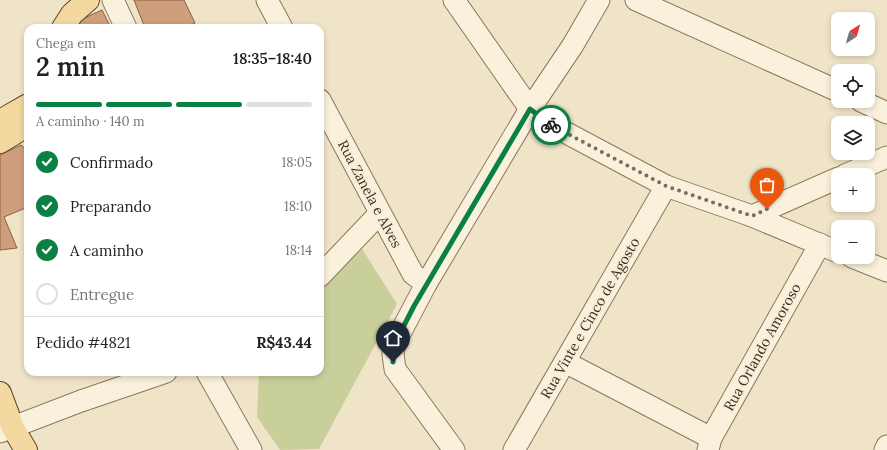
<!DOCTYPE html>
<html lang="pt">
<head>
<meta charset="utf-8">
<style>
	body { margin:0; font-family:Lora,serif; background:#f2f2f2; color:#222; height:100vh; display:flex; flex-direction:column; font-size:15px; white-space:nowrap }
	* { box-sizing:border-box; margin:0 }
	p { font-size:13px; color:#767676 }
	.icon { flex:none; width:22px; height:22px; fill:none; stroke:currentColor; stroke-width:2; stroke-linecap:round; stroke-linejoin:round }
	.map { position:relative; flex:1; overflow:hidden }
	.side { position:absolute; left:24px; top:24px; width:300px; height:352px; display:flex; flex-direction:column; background:#fff; border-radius:12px; box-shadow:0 2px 6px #0003 }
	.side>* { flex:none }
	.needle { width:26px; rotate:37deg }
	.controls { position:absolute; left:831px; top:12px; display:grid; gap:8px }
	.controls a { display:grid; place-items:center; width:44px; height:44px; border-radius:8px; background:#fff; box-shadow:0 2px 6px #0003; font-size:20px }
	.pin { position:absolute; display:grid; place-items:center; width:34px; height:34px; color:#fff; margin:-41px -17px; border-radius:50% 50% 50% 0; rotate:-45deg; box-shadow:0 0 4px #0007 }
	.pin .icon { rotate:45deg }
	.courier { position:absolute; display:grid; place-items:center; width:40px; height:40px; margin:-20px; border:3px solid #0b8043; border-radius:50%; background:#fff; color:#222; box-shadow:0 1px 5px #0007 }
	.headline em { font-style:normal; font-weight:600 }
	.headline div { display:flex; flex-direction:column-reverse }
	.headline { display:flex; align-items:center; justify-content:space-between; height:68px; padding:0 12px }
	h1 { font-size:26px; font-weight:600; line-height:30px }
	.bar { display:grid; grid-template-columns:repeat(4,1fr); gap:6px 4px; align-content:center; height:48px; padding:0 12px }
	.bar i { height:5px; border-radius:3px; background:#e0e0e0 }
	.bar .on { background:#0b8043 }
	.bar p { grid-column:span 4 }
	.line { display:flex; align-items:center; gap:10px; padding:0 12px; border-top:1px solid #e0e0e0 }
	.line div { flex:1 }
	ol { padding:0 12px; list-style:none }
	li { display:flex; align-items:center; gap:12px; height:44px }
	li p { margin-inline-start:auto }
	li .icon { padding:4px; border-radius:50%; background:#0b8043; color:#fff; stroke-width:4 }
	li:last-child { color:#767676 }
	li i { width:22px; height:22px; border:2px solid #e0e0e0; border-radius:50% }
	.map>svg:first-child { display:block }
	.green { fill:#c9cf9b }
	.building { fill:#cf9f7d; stroke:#8d5f41 }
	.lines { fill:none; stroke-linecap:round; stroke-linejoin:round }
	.minor-casing { stroke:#8d765c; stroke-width:23 }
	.major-casing { stroke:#5b4430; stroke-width:24 }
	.minor { stroke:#faf1dc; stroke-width:21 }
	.major { stroke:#f3d9a0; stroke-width:22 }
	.done { stroke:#7c6e5b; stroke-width:4; stroke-dasharray:0 7.2 }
	.route { stroke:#0b8043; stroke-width:5 }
	.labels { text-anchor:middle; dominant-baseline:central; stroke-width:4; stroke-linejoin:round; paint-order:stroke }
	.street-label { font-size:14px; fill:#3d2e20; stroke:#f7eed8 }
</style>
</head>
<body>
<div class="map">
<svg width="887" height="450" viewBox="0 0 887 450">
	<rect width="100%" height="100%" fill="#f0e4c8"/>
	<polygon class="green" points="362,249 397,304 319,449 280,450 257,417 259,372 320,372 320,290"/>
	<g class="building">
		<polygon points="134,0 184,0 195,23 186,28 145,28"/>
		<polygon points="102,10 111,28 70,28 69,25"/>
		<polygon points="21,145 28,151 28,207 4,217 17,248 0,250 0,155"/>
	</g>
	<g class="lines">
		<g class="minor-casing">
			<g id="minor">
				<polyline points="113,0 126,28"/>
				<polyline points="267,0 282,28"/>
				<polyline points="454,0 530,109 548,123 666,186 752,216 838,252"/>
				<polyline points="636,0 838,91"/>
				<polyline points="320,100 413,274 426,284"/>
				<polyline points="861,101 887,113"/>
				<polyline points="845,175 887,157"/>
				<polyline points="752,216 838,178"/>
				<polyline points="852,257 887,271"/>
				<polyline points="320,276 379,214"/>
				<polyline points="565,362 711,438"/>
				<polyline points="207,372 251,450"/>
				<polyline points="0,432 81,401 166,372"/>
				<polyline points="454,450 395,369 393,354 395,343 426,284 530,109 573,45 599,0"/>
				<polyline points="514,450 666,186"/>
				<polyline points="708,450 711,438 820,244"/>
				<polyline points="885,450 887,446"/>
			</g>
		</g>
		<g class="major-casing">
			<g id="major">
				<polyline points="63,28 72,14 88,0"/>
				<polyline points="0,121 28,105"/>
				<polyline points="0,142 28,125"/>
				<polyline points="0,393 13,428 26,450"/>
			</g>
		</g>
		<use href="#minor" class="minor"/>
		<use href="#major" class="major"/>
	</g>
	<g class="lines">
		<polyline class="done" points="551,125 666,186 752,216 767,209"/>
		<polyline class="route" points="393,362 395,343 414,306 530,109 551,125"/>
	</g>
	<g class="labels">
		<g class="street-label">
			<text transform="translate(370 194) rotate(62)">Rua Zanela e Alves</text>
			<text transform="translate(590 318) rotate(-60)">Rua Vinte e Cinco de Agosto</text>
			<text transform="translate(762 347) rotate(-61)">Rua Orlando Amoroso</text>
		</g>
	</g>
</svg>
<div class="controls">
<a><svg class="needle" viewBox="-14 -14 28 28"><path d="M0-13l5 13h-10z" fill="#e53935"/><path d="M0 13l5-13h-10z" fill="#767676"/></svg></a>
<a><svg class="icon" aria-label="locate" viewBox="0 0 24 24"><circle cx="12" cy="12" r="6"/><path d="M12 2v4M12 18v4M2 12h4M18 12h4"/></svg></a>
<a><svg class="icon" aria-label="layers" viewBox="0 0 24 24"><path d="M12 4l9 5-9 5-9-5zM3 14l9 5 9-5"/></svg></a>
<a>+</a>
<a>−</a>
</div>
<div class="pin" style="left:767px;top:209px;background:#ea580c"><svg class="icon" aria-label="bag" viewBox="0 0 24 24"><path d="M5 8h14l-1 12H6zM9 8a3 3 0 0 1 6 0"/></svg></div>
<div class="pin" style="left:393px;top:362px;background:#1f2937"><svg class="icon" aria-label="home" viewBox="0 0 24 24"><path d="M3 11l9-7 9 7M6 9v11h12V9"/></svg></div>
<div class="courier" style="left:551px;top:125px"><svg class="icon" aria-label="bike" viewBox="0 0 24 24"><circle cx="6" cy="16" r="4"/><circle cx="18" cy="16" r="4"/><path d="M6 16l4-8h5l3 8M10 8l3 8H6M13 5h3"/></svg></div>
<section class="side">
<div class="headline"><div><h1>2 min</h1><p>Chega em</p></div><em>18:35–18:40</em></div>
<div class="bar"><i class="on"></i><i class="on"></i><i class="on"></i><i></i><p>A caminho · 140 m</p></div>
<ol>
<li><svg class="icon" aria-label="check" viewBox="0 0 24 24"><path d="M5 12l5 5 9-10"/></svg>Confirmado<p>18:05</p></li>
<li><svg class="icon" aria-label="check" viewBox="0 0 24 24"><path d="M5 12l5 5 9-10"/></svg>Preparando<p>18:10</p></li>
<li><svg class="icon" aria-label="check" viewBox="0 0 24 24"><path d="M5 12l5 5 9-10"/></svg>A caminho<p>18:14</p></li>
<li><i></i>Entregue</li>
</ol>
<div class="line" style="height:52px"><div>Pedido #4821</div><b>R$43.44</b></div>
</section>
</div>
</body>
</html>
